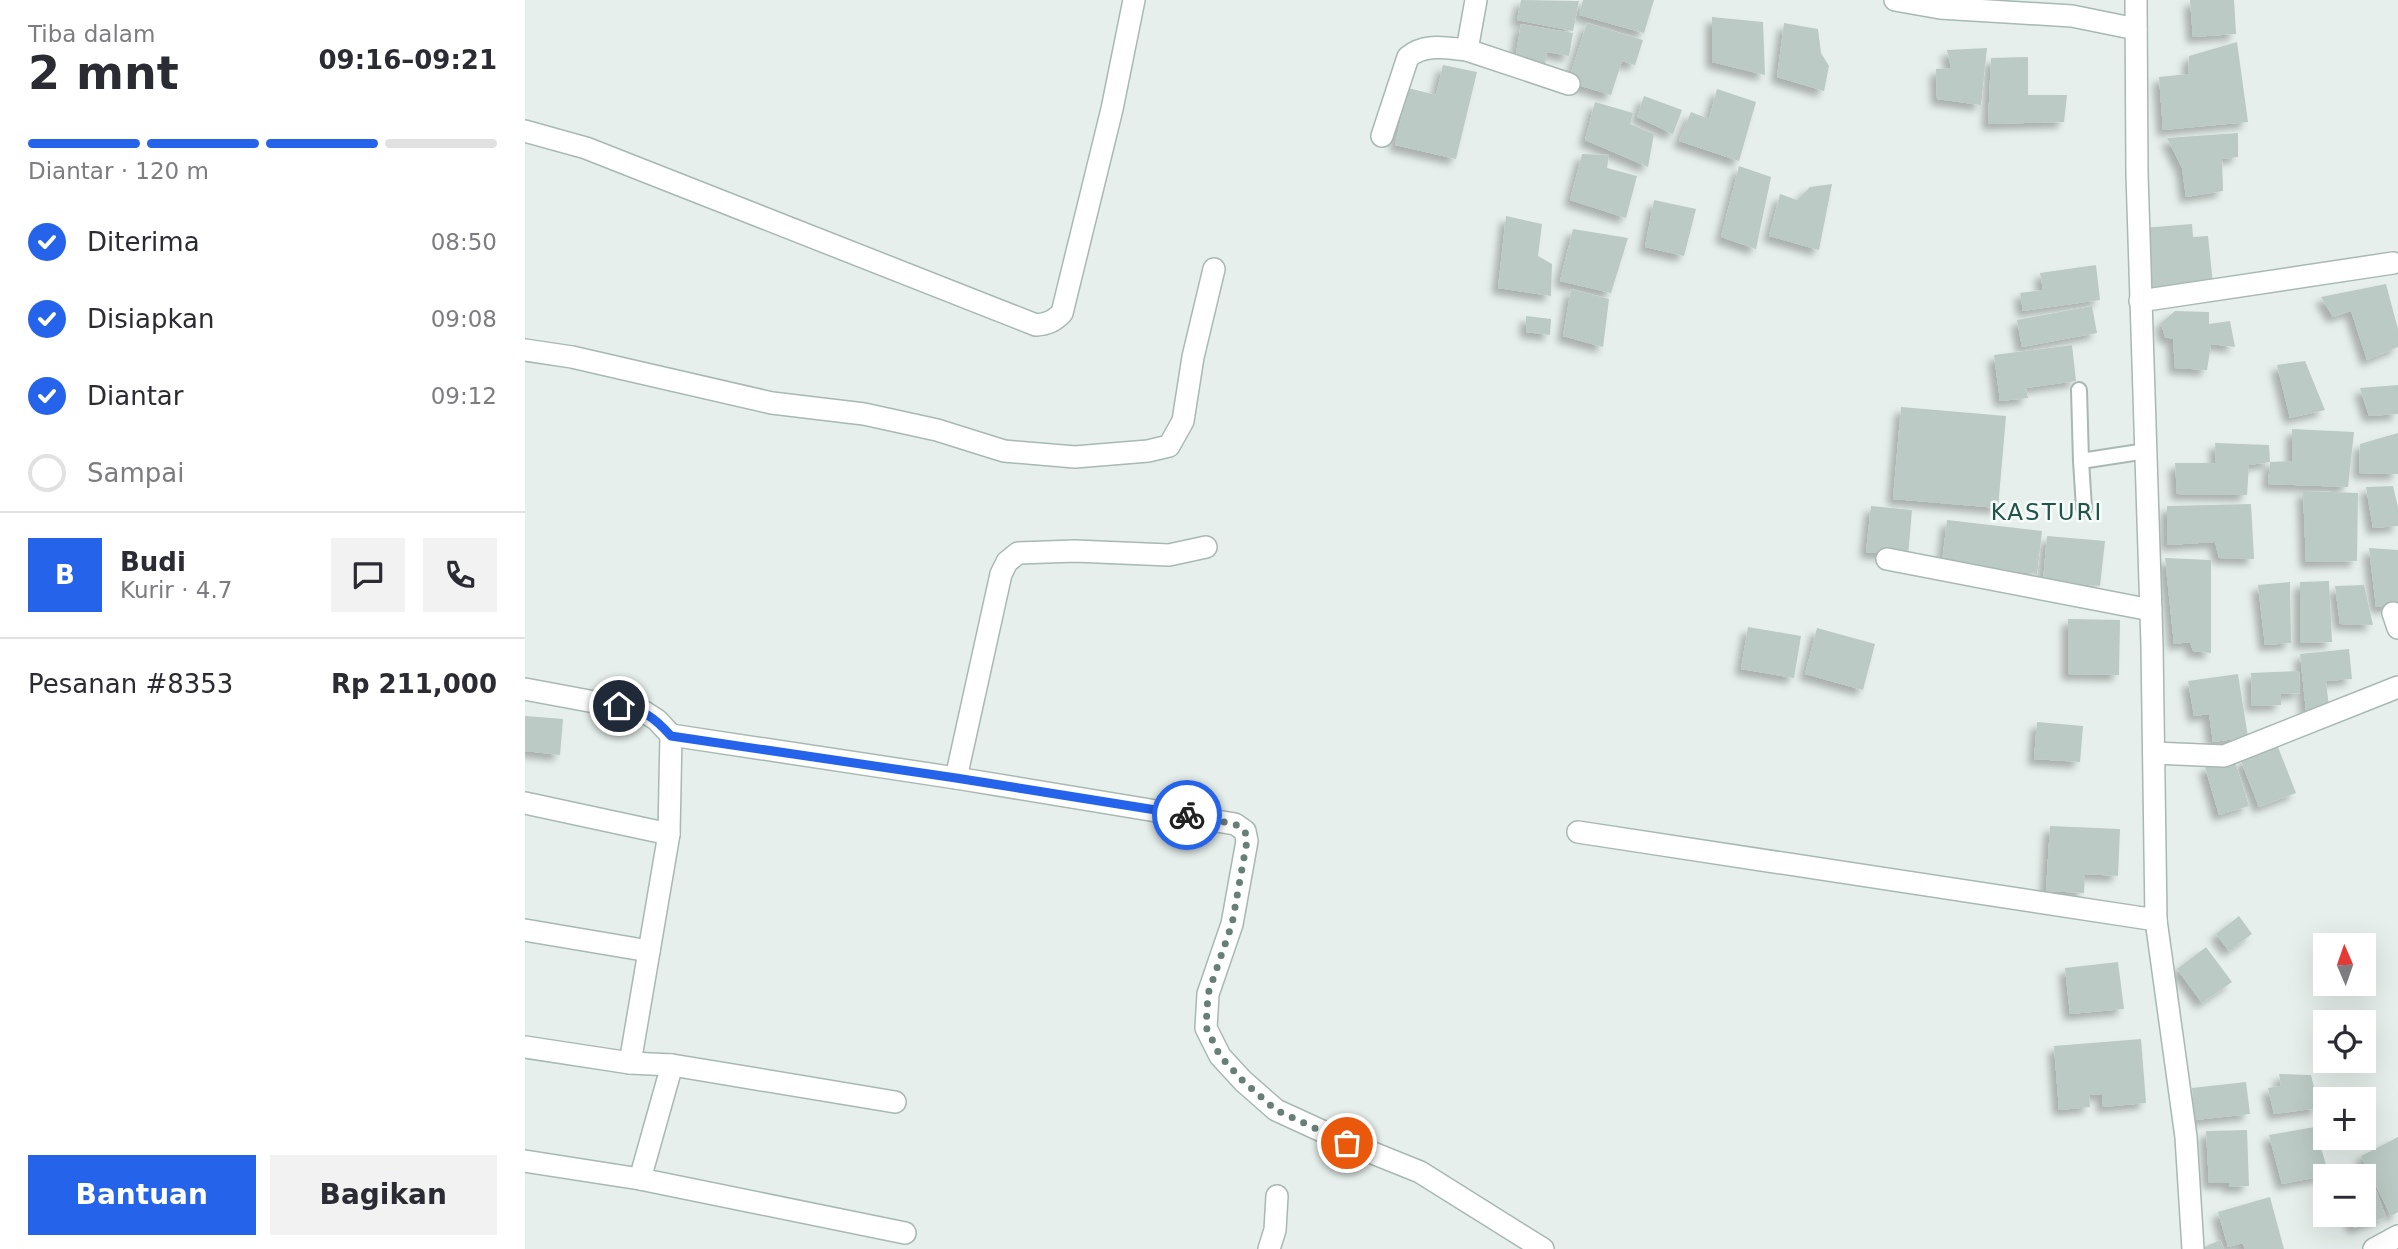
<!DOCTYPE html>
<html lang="id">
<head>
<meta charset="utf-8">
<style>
	body { margin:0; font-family:"DejaVu Sans",sans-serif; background:#f2f2f3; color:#2b2b33; height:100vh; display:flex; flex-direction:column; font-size:26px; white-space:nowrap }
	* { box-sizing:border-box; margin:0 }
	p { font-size:23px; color:#7c7c81 }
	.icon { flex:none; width:38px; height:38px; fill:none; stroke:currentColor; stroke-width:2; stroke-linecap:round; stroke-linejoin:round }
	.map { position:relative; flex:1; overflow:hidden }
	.sheet { display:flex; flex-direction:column; background:#fff; width:525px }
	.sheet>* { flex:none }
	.needle { width:46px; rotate:358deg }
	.controls { position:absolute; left:1788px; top:933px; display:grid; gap:14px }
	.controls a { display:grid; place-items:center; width:63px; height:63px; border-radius:0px; background:#fff; box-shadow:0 7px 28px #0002; font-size:35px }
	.pin { position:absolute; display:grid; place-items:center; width:60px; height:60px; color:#fff; margin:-30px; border:4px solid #fff; border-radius:50%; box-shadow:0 2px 7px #0007 }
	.courier { position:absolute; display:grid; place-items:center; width:70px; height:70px; margin:-35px; border:5px solid #2563eb; border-radius:50%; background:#fff; color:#222; box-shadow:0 2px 9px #0007 }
	.summary em { font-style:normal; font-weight:800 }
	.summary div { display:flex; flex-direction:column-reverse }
	.summary { display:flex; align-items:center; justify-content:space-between; height:119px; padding:0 28px }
	h1 { font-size:46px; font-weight:800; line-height:52px }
	.bar { display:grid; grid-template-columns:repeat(4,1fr); gap:10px 7px; align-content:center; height:84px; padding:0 28px }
	.bar i { height:9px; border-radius:5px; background:#e1e1e2 }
	.bar .on { background:#2563eb }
	.bar p { grid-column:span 4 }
	.line { display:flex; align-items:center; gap:18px; padding:0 28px; border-top:2px solid #e1e1e2 }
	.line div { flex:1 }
	.round { display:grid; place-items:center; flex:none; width:74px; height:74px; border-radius:0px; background:#f2f2f3 }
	ol { padding:0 28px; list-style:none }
	li { display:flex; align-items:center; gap:21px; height:77px }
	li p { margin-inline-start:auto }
	li .icon { padding:7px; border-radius:50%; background:#2563eb; color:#fff; stroke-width:4 }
	li:last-child { color:#7c7c81 }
	li i { width:38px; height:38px; border:4px solid #e1e1e2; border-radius:50% }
	.primary-button { display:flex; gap:14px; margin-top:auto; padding:14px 28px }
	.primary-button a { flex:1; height:80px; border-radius:0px; background:#2563eb; color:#fff; font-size:28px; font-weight:800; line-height:80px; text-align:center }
	.primary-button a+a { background:#f2f2f3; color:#2b2b33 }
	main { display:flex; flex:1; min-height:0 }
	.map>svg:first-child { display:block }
	.building { fill:#bbcac4; filter:url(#shadow) }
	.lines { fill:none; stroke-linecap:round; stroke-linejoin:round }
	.lane-casing { stroke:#a8b8b2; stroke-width:18 }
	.street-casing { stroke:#a8b8b2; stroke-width:24 }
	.lane { stroke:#fff; stroke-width:14 }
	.street { stroke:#fff; stroke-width:21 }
	.done { stroke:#687f78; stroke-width:7; stroke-dasharray:0 12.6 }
	.route { stroke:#2563eb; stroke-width:9 }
	.labels { text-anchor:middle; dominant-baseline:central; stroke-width:5; stroke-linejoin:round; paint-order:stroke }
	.quarter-label { font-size:23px; letter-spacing:2px; fill:#1f5548; stroke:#f7fbf9 }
</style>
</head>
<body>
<main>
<section class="sheet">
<div class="summary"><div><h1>2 mnt</h1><p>Tiba dalam</p></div><em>09:16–09:21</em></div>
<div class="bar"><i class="on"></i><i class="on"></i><i class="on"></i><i></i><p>Diantar · 120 m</p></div>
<ol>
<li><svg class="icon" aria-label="check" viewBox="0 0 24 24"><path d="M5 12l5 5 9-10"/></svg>Diterima<p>08:50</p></li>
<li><svg class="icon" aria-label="check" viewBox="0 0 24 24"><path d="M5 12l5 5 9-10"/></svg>Disiapkan<p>09:08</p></li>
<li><svg class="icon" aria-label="check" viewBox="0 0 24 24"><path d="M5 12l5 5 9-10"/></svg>Diantar<p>09:12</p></li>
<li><i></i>Sampai</li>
</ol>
<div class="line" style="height:126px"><b class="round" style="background:#2563eb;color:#fff">B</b><div><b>Budi</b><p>Kurir · 4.7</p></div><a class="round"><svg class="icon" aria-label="chat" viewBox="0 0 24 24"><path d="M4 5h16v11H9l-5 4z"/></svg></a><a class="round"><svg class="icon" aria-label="phone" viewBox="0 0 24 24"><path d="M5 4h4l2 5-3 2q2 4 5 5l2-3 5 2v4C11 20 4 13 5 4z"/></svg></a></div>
<div class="line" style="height:91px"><div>Pesanan #8353</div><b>Rp 211,000</b></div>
<div class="primary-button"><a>Bantuan</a><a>Bagikan</a></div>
</section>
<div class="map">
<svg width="1873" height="1249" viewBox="0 0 1873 1249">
	<defs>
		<filter id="shadow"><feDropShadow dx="-6" dy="6" stdDeviation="3.5" flood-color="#0004"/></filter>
	</defs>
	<rect width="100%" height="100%" fill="#e6efeb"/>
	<g class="building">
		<polygon points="996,0 1054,1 1048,31 992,20"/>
		<polygon points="1058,0 1129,0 1119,33 1054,15"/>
		<polygon points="1665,0 1709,0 1711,34 1668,37"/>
		<polygon points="1187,17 1238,22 1240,75 1187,62"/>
		<polygon points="1062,23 1118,40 1110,65 1097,61 1086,95 1043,82"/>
		<polygon points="1259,23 1293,29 1296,53 1304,66 1299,91 1252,77"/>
		<polygon points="996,24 1048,33 1044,56 1022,52 1020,65 990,59"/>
		<polygon points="1712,42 1723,122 1638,130 1634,77 1663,74 1664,56"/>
		<polygon points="1462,48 1456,105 1412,99 1411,69 1426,68 1422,50"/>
		<polygon points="1503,57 1503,95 1542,95 1539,122 1463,124 1466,58"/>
		<polygon points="918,65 952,72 931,159 870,145 883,88 911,95"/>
		<polygon points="1192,89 1231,102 1214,161 1154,141 1166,112 1184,119"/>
		<polygon points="1119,96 1157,110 1148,134 1112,117"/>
		<polygon points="1070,102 1108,113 1105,124 1129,134 1123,167 1060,140"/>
		<polygon points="1713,133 1713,157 1697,159 1698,191 1661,197 1657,168 1642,138"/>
		<polygon points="1057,154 1084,155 1082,168 1112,176 1101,218 1045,200"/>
		<polygon points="1214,166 1246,177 1231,249 1196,237"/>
		<polygon points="1307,184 1294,250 1244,236 1255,194 1272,200 1285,187"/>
		<polygon points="1129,200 1171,209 1159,256 1120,247"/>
		<polygon points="981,216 1017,224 1013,256 1027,264 1026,296 973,288"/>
		<polygon points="1667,224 1668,237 1683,236 1688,284 1623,290 1618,228"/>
		<polygon points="1048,229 1103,238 1086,293 1035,281"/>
		<polygon points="1571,265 1575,300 1498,311 1495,293 1518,290 1515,273"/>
		<polygon points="1861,284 1873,329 1873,347 1842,360 1826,311 1808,317 1796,297"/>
		<polygon points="1046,289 1084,299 1078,347 1038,336"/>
		<polygon points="1567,306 1572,333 1497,347 1492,320"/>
		<polygon points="1650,311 1684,312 1684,324 1705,321 1710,347 1686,344 1682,370 1650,368 1648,339 1640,337 1636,323"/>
		<polygon points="1001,316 1026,319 1025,335 1001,332"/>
		<polygon points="1547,345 1551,381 1501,388 1503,398 1475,401 1469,355"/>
		<polygon points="1780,361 1800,410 1765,418 1752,365"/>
		<polygon points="1873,385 1873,414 1844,416 1835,388"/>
		<polygon points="1376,407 1481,416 1473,508 1368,499"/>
		<polygon points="1767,429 1829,432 1823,487 1743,484 1745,462 1767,461"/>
		<polygon points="1873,433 1873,474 1834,473 1835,444"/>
		<polygon points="1690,443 1744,445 1745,462 1724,465 1722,495 1652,494 1650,463 1691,463"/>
		<polygon points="1868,486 1873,507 1873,526 1848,528 1841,487"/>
		<polygon points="1778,491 1833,493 1832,561 1781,562"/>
		<polygon points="1726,504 1729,559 1694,558 1690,542 1642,545 1642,506"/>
		<polygon points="1346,506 1387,510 1383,556 1341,552"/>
		<polygon points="1422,520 1517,531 1512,574 1417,563"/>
		<polygon points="1522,536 1580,541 1575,586 1518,581"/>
		<polygon points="1844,548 1873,550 1873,607 1851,607"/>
		<polygon points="1640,558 1686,560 1686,653 1668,651 1665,642 1649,644"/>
		<polygon points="1804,581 1807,642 1775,643 1775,582"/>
		<polygon points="1765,582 1766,643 1740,645 1733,585"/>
		<polygon points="1839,585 1848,625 1815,624 1810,586"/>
		<polygon points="1543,619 1595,620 1594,675 1543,674"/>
		<polygon points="1223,627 1276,636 1269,678 1216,669"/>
		<polygon points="1292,628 1350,644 1338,690 1280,674"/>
		<polygon points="1824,649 1827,679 1801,681 1804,708 1781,711 1775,654"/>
		<polygon points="1774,671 1775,693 1756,694 1756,705 1727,706 1726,673"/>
		<polygon points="1713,674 1723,737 1688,742 1684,714 1669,716 1663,681"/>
		<polygon points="0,716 38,719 35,755 0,751"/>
		<polygon points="1512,722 1558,726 1555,762 1509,759"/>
		<polygon points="1753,747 1771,793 1734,807 1716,761"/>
		<polygon points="1709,758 1724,806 1694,815 1680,767"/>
		<polygon points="1525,826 1595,829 1593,876 1560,874 1559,893 1521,891"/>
		<polygon points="1714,916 1727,934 1704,951 1691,934"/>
		<polygon points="1681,947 1707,982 1677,1003 1652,969"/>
		<polygon points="1593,962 1599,1009 1545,1014 1540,968"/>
		<polygon points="1616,1039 1621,1103 1578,1107 1577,1094 1564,1095 1565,1107 1534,1110 1529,1046"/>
		<polygon points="1754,1074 1786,1075 1794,1108 1749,1114 1743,1088 1756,1086"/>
		<polygon points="1721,1082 1725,1114 1670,1120 1667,1088"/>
		<polygon points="1790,1127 1804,1175 1757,1184 1744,1135"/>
		<polygon points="1722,1130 1724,1186 1704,1187 1704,1183 1684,1183 1681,1131"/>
		<polygon points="1873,1137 1873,1212 1866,1216 1836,1156"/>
		<polygon points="1850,1187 1861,1217 1829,1228 1824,1214 1839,1214 1839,1191"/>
		<polygon points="1745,1197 1759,1249 1720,1249 1718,1243 1703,1247 1693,1212"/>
		<polygon points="1695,1240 1699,1249 1675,1249"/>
	</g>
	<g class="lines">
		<g class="lane-casing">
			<g id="lane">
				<polyline points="1554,390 1556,461 1621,451"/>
				<polyline points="1556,461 1559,508"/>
			</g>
		</g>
		<g class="street-casing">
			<g id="street">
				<polyline points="1370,0 1415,8 1547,16 1611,29"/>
				<polyline points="1611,0 1612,174 1627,645 1631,920 1661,1137 1668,1249"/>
				<polyline points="942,50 1044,84"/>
				<path d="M 0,131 L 61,148 L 511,325 C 523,324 529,321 537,313 L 587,109 L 609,0"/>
				<path d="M 857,136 L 883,57 C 900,43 921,48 942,50 L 951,0"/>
				<polyline points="1615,301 1868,263"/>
				<polyline points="0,350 47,357 247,403 339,414 412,430 479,451 550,457 623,451 644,446 658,421 668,357 689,269"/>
				<polyline points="1362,559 1626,610"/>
				<polyline points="1868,613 1873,628"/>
				<polyline points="0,689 118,711 132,720 146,735 144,834 105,1063"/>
				<polyline points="146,735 431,778 710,824 720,831 722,841 707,924 683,994 681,1028 695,1056 718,1081 751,1110 823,1143 895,1172 1018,1249"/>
				<polyline points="1629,753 1699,756 1873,687"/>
				<polyline points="431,778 476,574 482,562 493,553 550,551 644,555 681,547"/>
				<polyline points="0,803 144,834"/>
				<polyline points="1053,832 1631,920"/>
				<polyline points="0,930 124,951"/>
				<polyline points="0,1047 105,1063 147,1065 370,1102"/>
				<polyline points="0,1161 115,1179 380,1233"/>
				<polyline points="115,1179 147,1065"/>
				<polyline points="744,1249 750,1230 752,1196"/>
				<polyline points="1849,1249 1873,1236"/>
			</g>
		</g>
		<use href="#lane" class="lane"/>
		<use href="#street" class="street"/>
	</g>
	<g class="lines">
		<polyline class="done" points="662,815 710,824 720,831 722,841 707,924 683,994 681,1027 695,1056 718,1081 751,1110 822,1143"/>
		<path class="route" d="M 94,706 C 120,711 128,716 146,736 L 431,778 L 662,815"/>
	</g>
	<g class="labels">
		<g class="quarter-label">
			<text x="1522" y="512">KASTURI</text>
		</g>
	</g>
</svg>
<div class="controls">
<a><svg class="needle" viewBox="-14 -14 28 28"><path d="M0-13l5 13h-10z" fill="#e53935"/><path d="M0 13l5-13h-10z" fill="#7c7c81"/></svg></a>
<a><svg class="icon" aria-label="locate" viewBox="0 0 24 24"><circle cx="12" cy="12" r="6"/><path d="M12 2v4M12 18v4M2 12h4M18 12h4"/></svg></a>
<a>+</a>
<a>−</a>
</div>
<div class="pin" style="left:822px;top:1143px;background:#ea580c"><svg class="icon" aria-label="bag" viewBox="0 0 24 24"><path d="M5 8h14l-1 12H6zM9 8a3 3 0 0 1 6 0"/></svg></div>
<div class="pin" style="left:94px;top:706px;background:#1f2937"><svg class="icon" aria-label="home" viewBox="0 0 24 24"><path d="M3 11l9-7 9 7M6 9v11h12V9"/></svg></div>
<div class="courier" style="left:662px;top:815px"><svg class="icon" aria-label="bike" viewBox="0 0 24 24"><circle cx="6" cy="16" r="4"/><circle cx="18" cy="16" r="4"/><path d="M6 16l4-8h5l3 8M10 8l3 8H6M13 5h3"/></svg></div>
</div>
</main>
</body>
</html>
